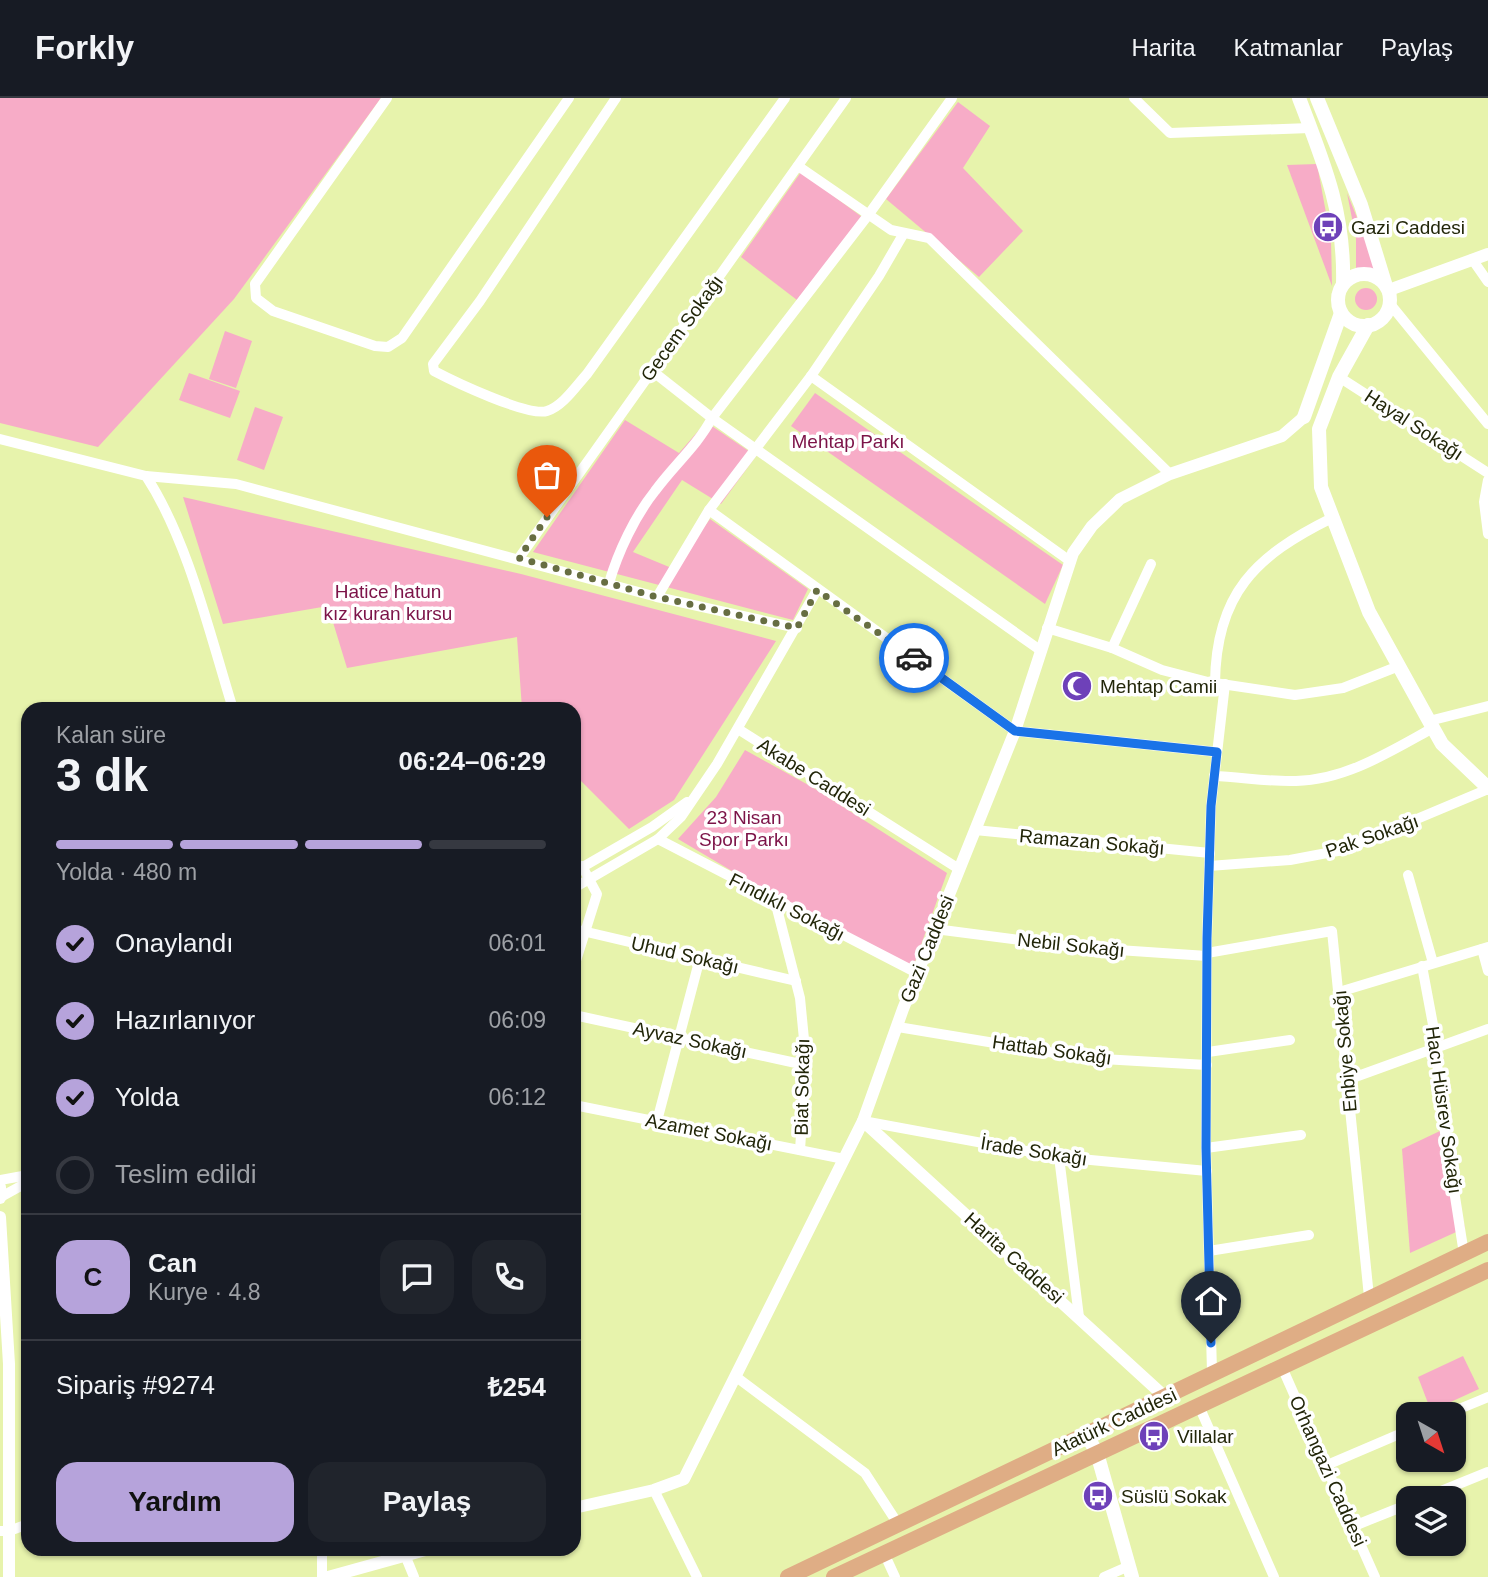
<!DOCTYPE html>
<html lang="tr">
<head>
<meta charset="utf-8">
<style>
	body { margin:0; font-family:Arial,sans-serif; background:#20242c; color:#f1f3f6; height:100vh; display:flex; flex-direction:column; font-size:26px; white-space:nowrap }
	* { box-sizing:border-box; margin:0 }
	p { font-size:23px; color:#9ea1a6 }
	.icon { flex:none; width:38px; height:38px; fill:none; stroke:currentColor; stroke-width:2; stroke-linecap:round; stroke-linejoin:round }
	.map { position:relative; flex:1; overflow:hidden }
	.side { position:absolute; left:21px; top:604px; width:560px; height:854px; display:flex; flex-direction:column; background:#171b24; border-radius:21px; box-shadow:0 2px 5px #0004 }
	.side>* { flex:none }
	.needle { width:46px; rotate:141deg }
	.tools { position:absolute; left:1396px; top:1304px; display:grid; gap:14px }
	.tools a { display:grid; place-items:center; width:70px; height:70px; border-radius:14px; background:#171b24; box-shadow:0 2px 5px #0004; font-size:35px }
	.pin { position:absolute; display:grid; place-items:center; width:60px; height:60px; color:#fff; margin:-72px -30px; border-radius:50% 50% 50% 0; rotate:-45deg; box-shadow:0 0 7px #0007 }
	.pin .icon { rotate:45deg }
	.courier { position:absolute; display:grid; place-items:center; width:70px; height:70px; margin:-35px; border:5px solid #1a73e8; border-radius:50%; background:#fff; color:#222; box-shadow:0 2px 9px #0007 }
	.headline em { font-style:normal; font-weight:800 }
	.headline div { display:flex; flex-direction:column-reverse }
	.headline { display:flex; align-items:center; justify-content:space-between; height:119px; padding:0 35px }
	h1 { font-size:46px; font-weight:800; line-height:52px }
	.bar { display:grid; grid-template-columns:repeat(4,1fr); gap:10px 7px; align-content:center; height:84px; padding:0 35px }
	.bar i { height:9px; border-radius:5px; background:#363941 }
	.bar .current { background:#b6a3db }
	.bar p { grid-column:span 4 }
	.line { display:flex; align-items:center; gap:18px; padding:0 35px; border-top:2px solid #363941 }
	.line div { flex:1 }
	.round { display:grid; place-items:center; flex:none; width:74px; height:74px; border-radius:21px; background:#20242c }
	ol { padding:0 35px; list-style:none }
	li { display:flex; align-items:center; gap:21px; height:77px }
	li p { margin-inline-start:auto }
	li .icon { padding:7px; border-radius:50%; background:#b6a3db; color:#111; stroke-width:4 }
	li:last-child { color:#9ea1a6 }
	li i { width:38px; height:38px; border:4px solid #363941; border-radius:50% }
	.button { display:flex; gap:14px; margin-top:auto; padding:14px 35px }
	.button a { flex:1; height:80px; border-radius:21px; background:#b6a3db; color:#111; font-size:28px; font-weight:800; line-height:80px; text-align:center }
	.button a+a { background:#20242c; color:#f1f3f6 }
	header { display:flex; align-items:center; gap:42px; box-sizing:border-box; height:98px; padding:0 35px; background:#171b24; border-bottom:2px solid #363941 }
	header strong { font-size:33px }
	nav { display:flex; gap:38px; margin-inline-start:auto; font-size:24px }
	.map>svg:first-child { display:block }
	.green { fill:#f7acc7 }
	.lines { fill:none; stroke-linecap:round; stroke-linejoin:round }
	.minor { stroke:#fff; stroke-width:10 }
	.tertiary { stroke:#fff; stroke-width:12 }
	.secondary { stroke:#fff; stroke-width:14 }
	.primary { stroke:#dfad85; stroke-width:16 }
	.done { stroke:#676e42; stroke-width:7; stroke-dasharray:0 12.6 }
	.route { stroke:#1a73e8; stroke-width:9 }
	.labels { text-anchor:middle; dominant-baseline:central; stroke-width:7; stroke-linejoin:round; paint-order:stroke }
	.poi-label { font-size:19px; fill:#222609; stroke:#fff; text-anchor:start }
	.street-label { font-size:19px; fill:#222609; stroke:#fff }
	.park-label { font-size:19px; fill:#7c1348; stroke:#fff }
</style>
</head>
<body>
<header>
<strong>Forkly</strong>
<nav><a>Harita</a><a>Katmanlar</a><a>Paylaş</a></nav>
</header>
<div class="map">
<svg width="1488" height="1479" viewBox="0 0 1488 1479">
	<rect width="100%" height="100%" fill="#e7f3ac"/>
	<g class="green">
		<polygon points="0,0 381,0 234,201 98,349 0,325"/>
		<polygon points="958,4 990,28 963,70 1023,133 979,179 886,101"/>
		<polygon points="1317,66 1331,142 1332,188 1287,67"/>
		<polygon points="801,74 862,119 797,202 741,159"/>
		<polygon points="1347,95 1378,171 1356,172 1356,141"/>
		<circle cx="1366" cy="201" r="11"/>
		<polygon points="225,233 252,243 236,290 209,281"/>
		<polygon points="189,275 240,293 230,320 179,302"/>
		<polygon points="815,295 1063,467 1045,506 791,328"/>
		<polygon points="255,309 283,319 264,372 237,362"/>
		<polygon points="625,322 679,355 706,324 756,358 721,406 682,382 633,454 674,471 710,421 808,491 793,522 533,454"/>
		<polygon points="183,399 521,476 776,543 674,702 629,731 574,676 574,611 522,611 517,539 347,570 328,508 223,526"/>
		<polygon points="745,652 812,689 947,775 913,869 759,789 678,741 716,699"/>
		<polygon points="1442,1032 1465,1130 1410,1155 1402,1051"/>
		<polygon points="1463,1258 1479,1291 1431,1313 1418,1279"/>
	</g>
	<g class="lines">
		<g class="minor">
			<polyline points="387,0 255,186 256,200 273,213 375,248 388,249 402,240 569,0"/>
			<path d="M 616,0 L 480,203 L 433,266 L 434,273 C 453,283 528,319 547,313 C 563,308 576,288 587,276 L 785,0"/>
			<polyline points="952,0 869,116 712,320 1040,552"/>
			<polyline points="1134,0 1170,35 1310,30"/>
			<polyline points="798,68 891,132 929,140 1170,376"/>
			<polyline points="1472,161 1488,184"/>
			<polyline points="1390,206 1488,326"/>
			<polyline points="811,278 1070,463"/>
			<polyline points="1339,279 1488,375"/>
			<path d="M 0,341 L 146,378 C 188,442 210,537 233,611"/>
			<polyline points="146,378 236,386 657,499 797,530"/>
			<polyline points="1488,382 1484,404 1488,436"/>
			<polyline points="709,412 811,278 879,178 904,135"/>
			<polyline points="519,460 846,0"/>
			<path d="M 609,485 C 618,454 635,418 655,393 C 674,367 697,348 712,320 L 651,272"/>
			<polyline points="657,499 709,412 1015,633 1217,654"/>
			<polyline points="1047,530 1112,550 1162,572 1208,584 1295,597 1343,590 1399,568"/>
			<polyline points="1112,550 1151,466"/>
			<path d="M 1215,585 C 1216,496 1255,458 1332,420"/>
			<polyline points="1429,623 1488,608"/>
			<polyline points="738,631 959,771"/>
			<path d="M 1214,678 C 1241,679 1269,684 1296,683 C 1346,682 1391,653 1433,630"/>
			<polyline points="975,732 1210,755"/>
			<polyline points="658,741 917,875"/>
			<polyline points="1209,768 1290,762 1343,752 1488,691"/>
			<polyline points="574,774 652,729 687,704"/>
			<polyline points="1408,777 1433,865"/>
			<polyline points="574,790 658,741 681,719 717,666 817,492"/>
			<polyline points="775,803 800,900 806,962 800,1052"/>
			<polyline points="574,831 796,883"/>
			<polyline points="935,831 1074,849 1207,858"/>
			<polyline points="1482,851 1488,873"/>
			<polyline points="1207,855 1332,833 1369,1199"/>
			<polyline points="1422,868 1437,948 1438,990 1464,1156"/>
			<polyline points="574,869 597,796 582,768"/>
			<polyline points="1339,894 1488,849"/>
			<polyline points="574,917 805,967"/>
			<polyline points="898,929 1085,960 1207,967"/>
			<polyline points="1208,954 1290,942"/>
			<polyline points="1347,982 1488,931"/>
			<polyline points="574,1007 844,1061"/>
			<polyline points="657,1023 700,860"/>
			<polyline points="863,1023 1059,1059 1207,1073"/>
			<polyline points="1206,1050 1301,1037"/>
			<polyline points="1059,1059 1079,1219"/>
			<polyline points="0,1082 28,1077"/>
			<polyline points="1,1099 28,1084"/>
			<polyline points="1209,1153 1309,1137"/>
			<polyline points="1281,1267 1375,1479"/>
			<polyline points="1212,1274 1206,1050 1207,840 1211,708 1225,586"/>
			<polyline points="735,1278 865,1375 898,1426"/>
			<polyline points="1199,1308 1274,1479"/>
			<polyline points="1447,1316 1488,1299"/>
			<polyline points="1327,1367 1409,1332"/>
			<polyline points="654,1392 697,1479"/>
			<polyline points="1424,1400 1488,1374"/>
			<polyline points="1354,1428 1409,1406"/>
			<polyline points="0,1433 9,1433 28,1426"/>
			<polyline points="322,1451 322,1479"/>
			<polyline points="884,1455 895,1479"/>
			<polyline points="405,1457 414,1479"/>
			<polyline points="1104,1479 1129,1468"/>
		</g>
		<g class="tertiary">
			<polyline points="1389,192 1488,156"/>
			<polyline points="863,1023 1164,1298"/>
			<polyline points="0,1089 0,1100"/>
			<polyline points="0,1119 9,1266 9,1479"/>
			<polyline points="574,1410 654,1392 684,1381 863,1023 903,911 1015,633 1073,455 1092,428 1120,401 1170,376 1282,338 1304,319"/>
			<polyline points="328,1479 429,1451"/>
		</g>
		<g class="secondary">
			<path d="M 1299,0 C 1324,65 1345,115 1343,186"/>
			<polyline points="1317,0 1361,107 1385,185"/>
			<circle cx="1364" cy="202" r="26"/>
			<polyline points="1368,227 1339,279 1319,331 1321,389 1369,514 1433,630 1442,646 1488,690"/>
			<polyline points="1304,319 1341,215"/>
			<polyline points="1086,1336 1097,1355 1132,1479"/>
		</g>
		<g class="primary">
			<polyline points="788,1479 1488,1144"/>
			<polyline points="834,1479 1488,1172"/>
		</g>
	</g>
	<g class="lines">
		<polyline class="done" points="547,419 519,460 657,499 797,530 817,492 914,560"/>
		<polyline class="route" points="914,560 1015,633 1217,654 1211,708 1207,840 1206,1050 1211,1245"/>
	</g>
	<defs>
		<g id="bus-disc" transform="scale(1.575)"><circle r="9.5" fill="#6e41b9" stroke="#fff"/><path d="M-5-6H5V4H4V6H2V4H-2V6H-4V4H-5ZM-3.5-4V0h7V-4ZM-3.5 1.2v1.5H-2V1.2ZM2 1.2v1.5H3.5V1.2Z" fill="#fff"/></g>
		<g id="mosque-disc" transform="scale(1.575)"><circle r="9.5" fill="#6e41b9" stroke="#fff"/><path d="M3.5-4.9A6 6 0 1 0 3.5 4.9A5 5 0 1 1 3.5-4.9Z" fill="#fff"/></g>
	</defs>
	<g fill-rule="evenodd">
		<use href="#bus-disc" x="1328" y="129"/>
		<use href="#mosque-disc" x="1077" y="588"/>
		<use href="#bus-disc" x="1154" y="1338"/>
		<use href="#bus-disc" x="1098" y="1398"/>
	</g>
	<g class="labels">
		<g class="poi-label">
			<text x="1351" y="129">Gazi Caddesi</text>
			<text x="1100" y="588">Mehtap Camii</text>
			<text x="1177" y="1338">Villalar</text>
			<text x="1121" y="1398">Süslü Sokak</text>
		</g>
		<g class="street-label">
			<text transform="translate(682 230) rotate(-54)">Gecem Sokağı</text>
			<text transform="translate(1414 327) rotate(33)">Hayal Sokağı</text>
			<text transform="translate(814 679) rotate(32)">Akabe Caddesi</text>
			<text transform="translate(1372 738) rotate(-19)">Pak Sokağı</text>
			<text transform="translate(1092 744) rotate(5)">Ramazan Sokağı</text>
			<text transform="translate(787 809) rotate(27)">Fındıklı Sokağı</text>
			<text transform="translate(1071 847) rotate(6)">Nebil Sokağı</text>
			<text transform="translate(927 851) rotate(-68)">Gazi Caddesi</text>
			<text transform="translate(685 857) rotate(13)">Uhud Sokağı</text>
			<text transform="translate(690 942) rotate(12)">Ayvaz Sokağı</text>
			<text transform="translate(1052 952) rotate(8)">Hattab Sokağı</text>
			<text transform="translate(1345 953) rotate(-95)">Enbiye Sokağı</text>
			<text transform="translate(802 989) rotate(-89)">Biat Sokağı</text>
			<text transform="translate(1444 1012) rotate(82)">Hacı Hüsrev Sokağı</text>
			<text transform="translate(709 1034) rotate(11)">Azamet Sokağı</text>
			<text transform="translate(1034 1053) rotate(9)">İrade Sokağı</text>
			<text transform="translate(1014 1160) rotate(42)">Harita Caddesi</text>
			<text transform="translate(1114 1324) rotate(-25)">Atatürk Caddesi</text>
			<text transform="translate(1328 1373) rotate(66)">Orhangazi Caddesi</text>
		</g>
		<g class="park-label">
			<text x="848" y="343">Mehtap Parkı</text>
			<text x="388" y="493">Hatice hatun<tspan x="388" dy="22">kız kuran kursu</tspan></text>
			<text x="744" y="719">23 Nisan<tspan x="744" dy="22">Spor Parkı</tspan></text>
		</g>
	</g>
</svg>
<div class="tools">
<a><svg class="needle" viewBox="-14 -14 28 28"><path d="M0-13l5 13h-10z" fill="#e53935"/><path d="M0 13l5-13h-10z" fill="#9ea1a6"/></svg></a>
<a><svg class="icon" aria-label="layers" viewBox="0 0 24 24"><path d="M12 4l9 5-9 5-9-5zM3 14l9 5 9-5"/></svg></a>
</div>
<div class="pin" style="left:547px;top:419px;background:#ea580c"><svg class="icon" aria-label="bag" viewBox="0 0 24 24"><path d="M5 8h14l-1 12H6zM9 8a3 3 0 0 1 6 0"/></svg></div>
<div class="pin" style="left:1211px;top:1245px;background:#1f2937"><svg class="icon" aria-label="home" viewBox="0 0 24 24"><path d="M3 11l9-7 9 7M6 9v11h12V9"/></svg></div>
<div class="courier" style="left:914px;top:560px"><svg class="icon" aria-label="car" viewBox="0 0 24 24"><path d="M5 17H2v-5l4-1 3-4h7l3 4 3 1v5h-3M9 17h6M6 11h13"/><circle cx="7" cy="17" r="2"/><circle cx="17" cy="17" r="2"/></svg></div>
<section class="side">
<div class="headline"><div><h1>3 dk</h1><p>Kalan süre</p></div><em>06:24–06:29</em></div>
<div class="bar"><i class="current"></i><i class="current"></i><i class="current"></i><i></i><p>Yolda · 480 m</p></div>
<ol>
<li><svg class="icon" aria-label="check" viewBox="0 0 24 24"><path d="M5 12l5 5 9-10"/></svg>Onaylandı<p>06:01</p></li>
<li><svg class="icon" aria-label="check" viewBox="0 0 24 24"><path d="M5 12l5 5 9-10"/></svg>Hazırlanıyor<p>06:09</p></li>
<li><svg class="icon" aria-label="check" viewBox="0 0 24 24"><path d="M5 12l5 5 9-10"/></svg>Yolda<p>06:12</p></li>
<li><i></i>Teslim edildi</li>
</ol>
<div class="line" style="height:126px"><b class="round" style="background:#b6a3db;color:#111">C</b><div><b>Can</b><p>Kurye · 4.8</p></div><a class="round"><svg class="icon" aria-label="chat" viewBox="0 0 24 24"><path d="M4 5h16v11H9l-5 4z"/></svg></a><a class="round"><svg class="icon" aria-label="phone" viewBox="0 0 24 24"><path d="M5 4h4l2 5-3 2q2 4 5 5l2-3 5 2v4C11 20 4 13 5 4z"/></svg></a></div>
<div class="line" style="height:91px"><div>Sipariş #9274</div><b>₺254</b></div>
<div class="button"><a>Yardım</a><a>Paylaş</a></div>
</section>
</div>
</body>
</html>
